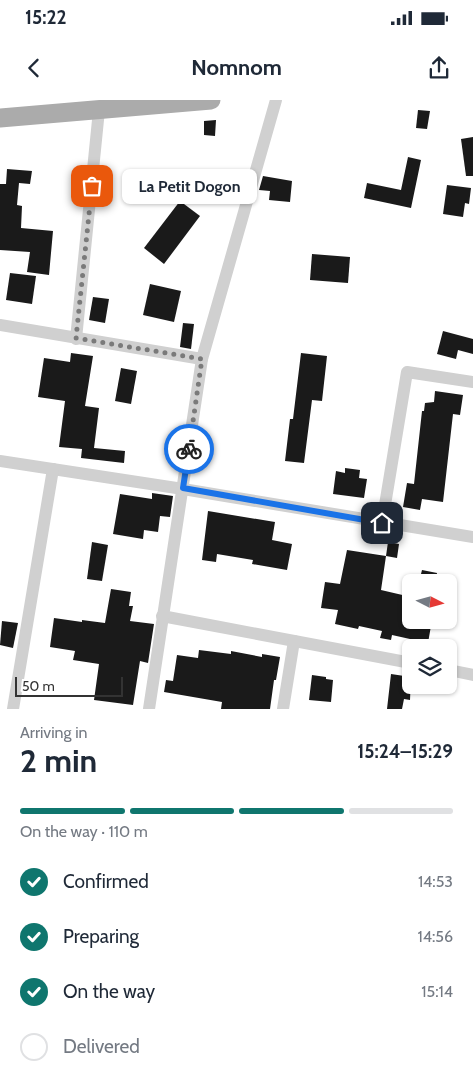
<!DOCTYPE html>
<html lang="en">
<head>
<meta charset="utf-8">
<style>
	body { margin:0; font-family:Cabin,sans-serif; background:#f6f6f7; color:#1f2937; height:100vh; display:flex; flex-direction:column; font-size:19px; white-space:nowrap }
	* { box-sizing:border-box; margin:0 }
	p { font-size:16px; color:#747a83 }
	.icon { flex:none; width:28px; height:28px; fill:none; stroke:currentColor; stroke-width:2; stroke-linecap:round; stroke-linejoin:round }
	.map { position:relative; height:609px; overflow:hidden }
	.panel { display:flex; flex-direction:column; background:#fff; flex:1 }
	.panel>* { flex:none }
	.needle { width:32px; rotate:96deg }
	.controls { position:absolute; left:402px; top:474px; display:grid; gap:10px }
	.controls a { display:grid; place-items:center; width:55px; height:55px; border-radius:8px; background:#fff; box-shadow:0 1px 4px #0004; font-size:25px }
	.scale { position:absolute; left:15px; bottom:12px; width:108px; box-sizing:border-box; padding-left:5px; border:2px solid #333; border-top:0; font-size:14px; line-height:18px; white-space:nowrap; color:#333; -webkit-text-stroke:4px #fff; paint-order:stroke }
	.pin { position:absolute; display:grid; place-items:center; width:42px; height:42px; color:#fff; margin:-21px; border-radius:10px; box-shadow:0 2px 8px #0006 }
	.courier { position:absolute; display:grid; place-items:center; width:50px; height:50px; margin:-25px; border:4px solid #1a73e8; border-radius:50%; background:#fff; color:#222; box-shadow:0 1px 6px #0007 }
	.bubble { position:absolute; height:35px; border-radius:8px; background:#fff; box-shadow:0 1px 4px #0004; font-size:16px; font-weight:800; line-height:35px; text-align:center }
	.summary em { font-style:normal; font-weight:800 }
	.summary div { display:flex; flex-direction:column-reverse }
	.summary { display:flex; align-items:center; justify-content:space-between; height:85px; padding:0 20px }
	h1 { font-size:32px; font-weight:800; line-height:38px }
	.bar { display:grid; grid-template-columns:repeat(4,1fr); gap:8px 5px; align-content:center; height:60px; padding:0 20px }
	.bar i { height:6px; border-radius:4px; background:#e0e1e3 }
	.bar .current { background:#0f766e }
	.bar p { grid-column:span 4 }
	ol { padding:0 20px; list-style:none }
	li { display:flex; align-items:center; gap:15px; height:55px }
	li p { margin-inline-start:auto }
	li .icon { padding:5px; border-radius:50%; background:#0f766e; color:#fff; stroke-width:4 }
	li:last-child { color:#747a83 }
	li i { width:28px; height:28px; border:2px solid #e0e1e3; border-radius:50% }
	.status { display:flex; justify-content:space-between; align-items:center; height:35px; padding:0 25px; background:#fff; direction:ltr }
	.status svg { height:14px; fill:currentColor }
	header { display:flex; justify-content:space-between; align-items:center; height:65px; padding:0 20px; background:#fff; font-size:22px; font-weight:800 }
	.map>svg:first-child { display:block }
	.building { fill:#1a1a1a }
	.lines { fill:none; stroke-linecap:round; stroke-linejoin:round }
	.minor { stroke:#d0d0d0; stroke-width:12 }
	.primary { stroke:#ababab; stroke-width:19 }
	.done { stroke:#7a7a7a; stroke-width:5; stroke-dasharray:0 9 }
	.route { stroke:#1a73e8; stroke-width:6 }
</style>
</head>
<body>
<div class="status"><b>15:22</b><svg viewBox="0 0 49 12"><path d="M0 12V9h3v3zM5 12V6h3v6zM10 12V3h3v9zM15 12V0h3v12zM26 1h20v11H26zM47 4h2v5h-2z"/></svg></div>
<header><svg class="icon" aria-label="back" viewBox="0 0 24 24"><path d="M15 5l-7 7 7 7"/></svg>Nomnom<svg class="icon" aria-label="share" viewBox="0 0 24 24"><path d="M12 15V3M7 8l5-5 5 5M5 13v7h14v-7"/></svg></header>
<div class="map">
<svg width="473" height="609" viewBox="0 0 473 609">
	<rect width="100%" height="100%" fill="#fff"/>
	<g class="building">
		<polygon points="418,10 430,11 427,29 416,28"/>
		<polygon points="216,20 215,36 204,35 204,21"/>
		<polygon points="473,37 473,76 466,76 461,39"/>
		<polygon points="408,57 421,60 411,108 364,98 367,83 401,90"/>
		<polygon points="7,69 32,71 30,84 19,83 17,105 22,106 21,128 53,131 49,175 27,172 30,152 0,150 0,84 6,84"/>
		<polygon points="263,76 292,81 290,102 269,100 270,91 259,90"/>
		<polygon points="447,85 471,88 469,104 465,103 463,117 443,114"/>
		<polygon points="180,101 200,116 164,164 144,148"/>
		<polygon points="312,154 350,157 348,183 310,180"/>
		<polygon points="10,173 36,176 32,204 6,200"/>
		<polygon points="150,184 181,191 174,222 143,215"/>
		<polygon points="93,197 109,199 105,223 89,220"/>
		<polygon points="183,223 194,224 191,249 180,247"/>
		<polygon points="443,231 473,239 473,254 458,250 456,259 437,254"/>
		<polygon points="71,253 93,256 85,306 99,308 94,348 125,351 124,363 81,358 82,349 59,347 65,301 38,297 44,258 70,262"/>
		<polygon points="301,253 327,256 322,301 312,300 304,363 285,361 290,319 293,319"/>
		<polygon points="121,268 137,271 131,304 115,301"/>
		<polygon points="435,291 463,295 460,315 453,314 443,402 422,399 420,410 403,407 407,383 414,384 422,311 424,311 425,303 434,302"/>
		<polygon points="345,368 360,370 359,378 367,379 364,398 333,394 336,371 345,373"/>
		<polygon points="152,393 173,396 170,417 160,416 158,432 144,430 143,439 113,434 120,394 152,399"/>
		<polygon points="208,411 275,422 272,440 292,444 287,470 252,464 253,460 217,454 216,462 202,460"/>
		<polygon points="92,442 108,445 102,481 87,479"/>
		<polygon points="388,442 399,444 397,458 386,456 381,490 411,497 411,520 432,520 428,543 392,535 391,540 380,538 382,531 359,526 358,529 335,524 338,510 321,508 325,482 340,484 347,450 386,456"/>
		<polygon points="422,470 437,473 436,482 419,482"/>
		<polygon points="111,489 131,492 129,506 133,506 130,521 154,524 148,563 140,561 133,605 94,600 99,564 73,560 75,551 50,547 54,518 82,522 82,520 105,523"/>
		<polygon points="2,521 18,523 13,548 0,545"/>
		<polygon points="199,550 231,554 231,551 262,557 262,554 280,557 276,580 274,580 270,609 221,609 222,602 164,592 166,580 173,581 177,555 198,558"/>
		<polygon points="391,574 411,577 410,600 404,599 402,609 387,609"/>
		<polygon points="312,575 326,577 326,579 333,580 331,602 309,600"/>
	</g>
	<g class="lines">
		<g class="minor">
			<polyline points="0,225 202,259"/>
			<polyline points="76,239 99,10"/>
			<polyline points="0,361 183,389 473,437"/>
			<polyline points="382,423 407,272 473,282"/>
			<polyline points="162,516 411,563"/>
			<polyline points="449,570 473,575"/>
			<polyline points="13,609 53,369"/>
			<polyline points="149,609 202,259 276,0"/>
			<polyline points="283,609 294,541"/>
		</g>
		<polyline class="primary" points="0,18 211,0"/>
	</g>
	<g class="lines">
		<polyline class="done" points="92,86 76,238 202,259 189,349"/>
		<polyline class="route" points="189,349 183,388 382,423"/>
	</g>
</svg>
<div class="controls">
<a><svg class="needle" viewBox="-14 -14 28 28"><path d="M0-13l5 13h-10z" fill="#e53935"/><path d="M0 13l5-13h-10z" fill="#747a83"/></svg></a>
<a><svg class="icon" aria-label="layers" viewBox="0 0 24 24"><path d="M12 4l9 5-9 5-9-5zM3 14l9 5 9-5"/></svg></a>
</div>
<div class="scale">50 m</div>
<div class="pin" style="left:92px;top:86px;background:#ea580c"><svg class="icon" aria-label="bag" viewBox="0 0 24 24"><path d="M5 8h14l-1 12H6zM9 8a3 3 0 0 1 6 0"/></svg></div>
<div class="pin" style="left:382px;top:423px;background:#1f2937"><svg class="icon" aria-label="home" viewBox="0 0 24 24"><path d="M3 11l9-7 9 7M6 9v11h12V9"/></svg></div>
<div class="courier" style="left:189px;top:349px"><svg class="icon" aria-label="bike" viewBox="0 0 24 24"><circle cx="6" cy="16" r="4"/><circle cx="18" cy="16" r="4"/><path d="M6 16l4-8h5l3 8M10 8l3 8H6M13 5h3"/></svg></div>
<div class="bubble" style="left:122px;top:69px;width:135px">La Petit Dogon</div>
</div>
<section class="panel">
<div class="summary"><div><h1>2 min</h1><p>Arriving in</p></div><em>15:24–15:29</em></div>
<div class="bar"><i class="current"></i><i class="current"></i><i class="current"></i><i></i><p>On the way · 110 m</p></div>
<ol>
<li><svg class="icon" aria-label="check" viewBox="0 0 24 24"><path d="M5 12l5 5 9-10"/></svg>Confirmed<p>14:53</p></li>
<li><svg class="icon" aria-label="check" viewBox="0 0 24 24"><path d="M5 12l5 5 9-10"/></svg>Preparing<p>14:56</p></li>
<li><svg class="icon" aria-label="check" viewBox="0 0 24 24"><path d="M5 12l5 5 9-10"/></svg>On the way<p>15:14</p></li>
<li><i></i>Delivered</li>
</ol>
</section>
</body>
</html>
